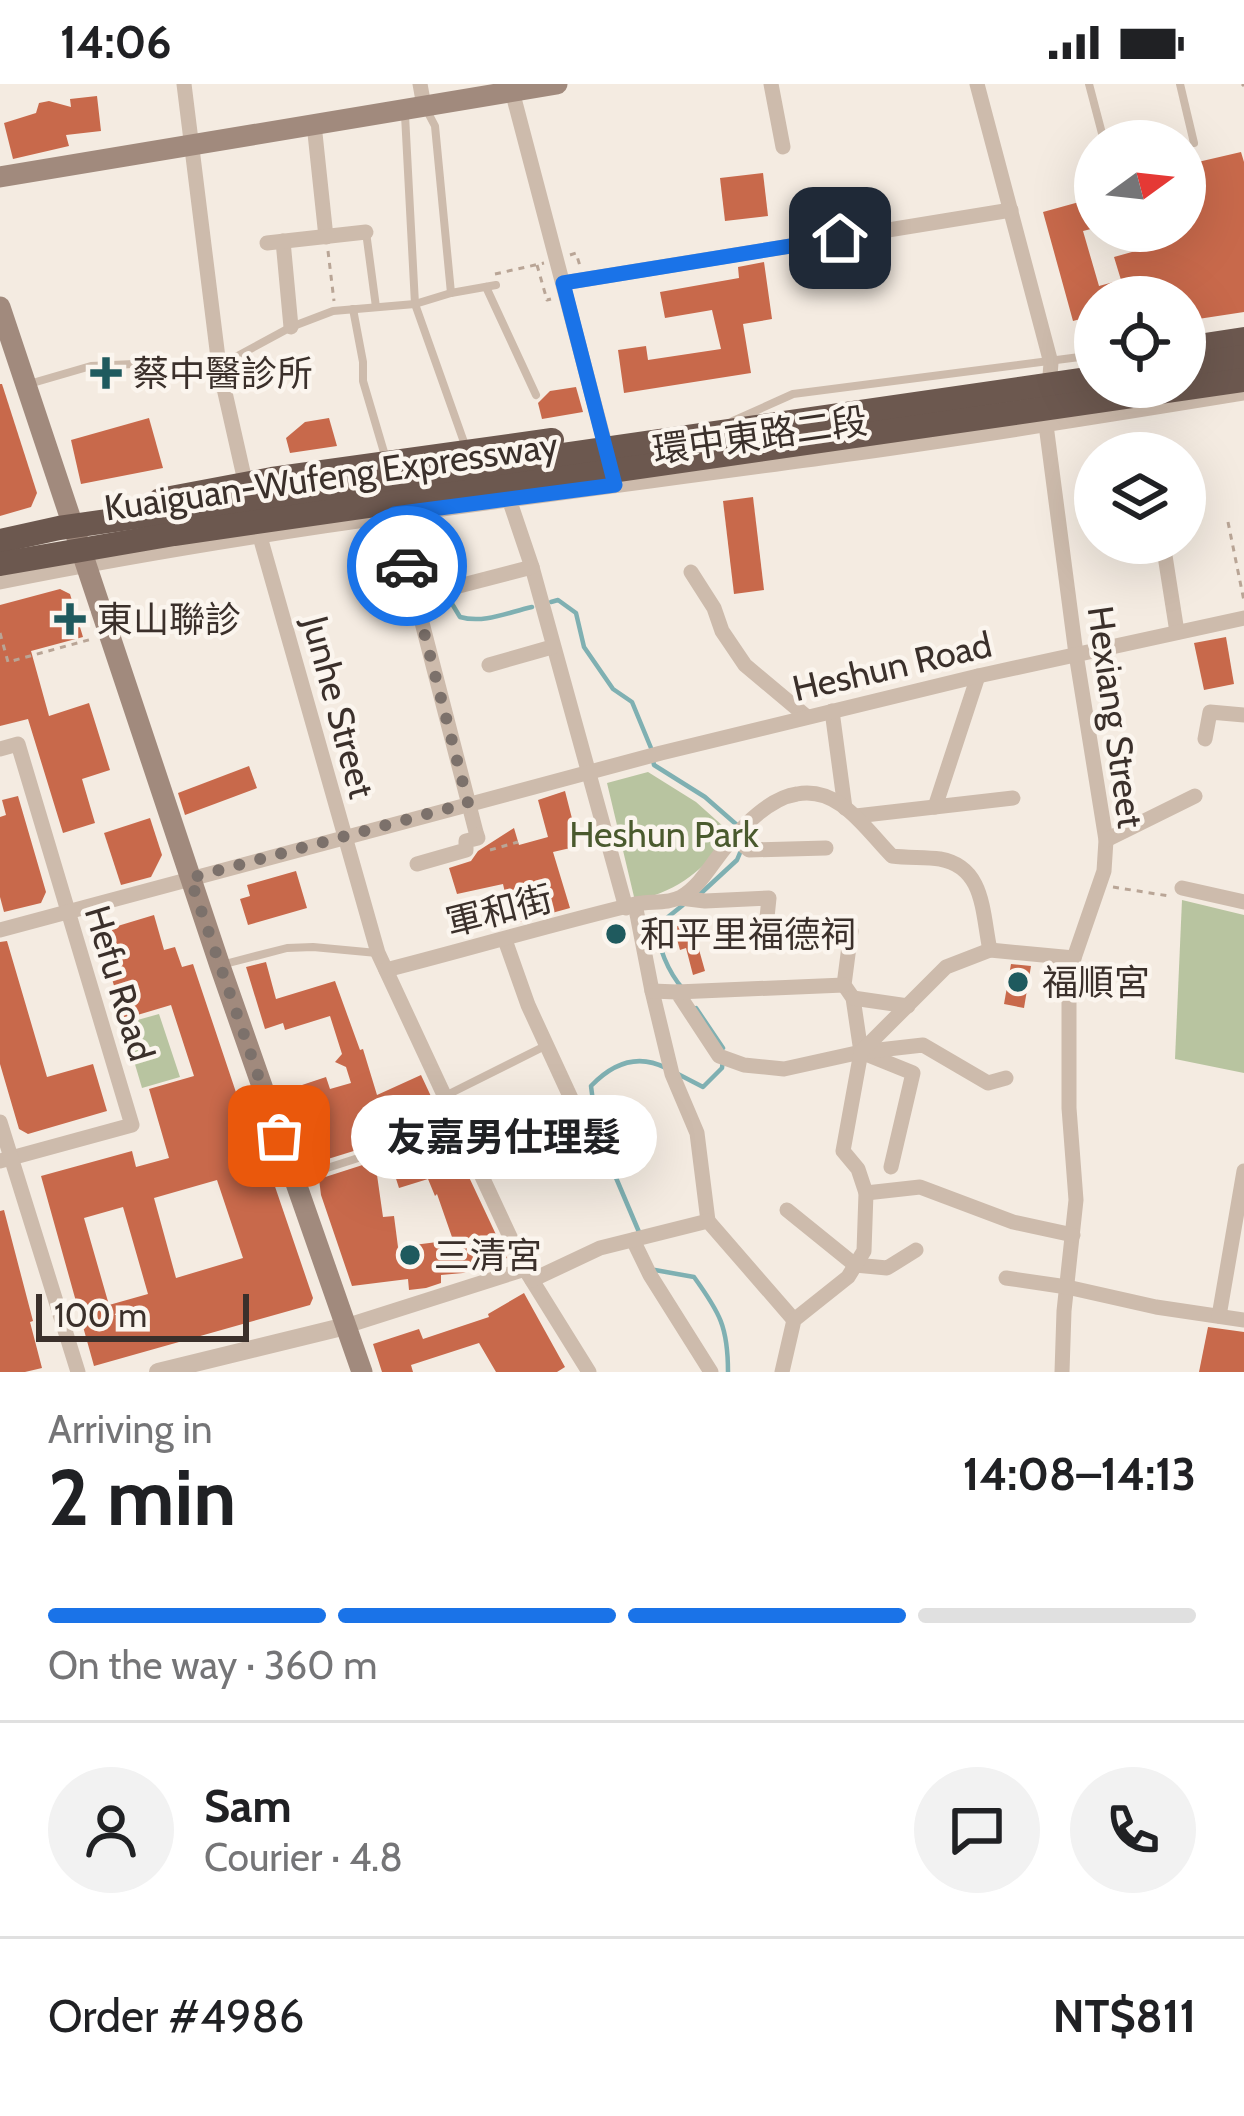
<!DOCTYPE html>
<html lang="en">
<head>
<meta charset="utf-8">
<style>
	body { margin:0; font-family:Cabin,"Noto Sans TC",sans-serif; background:#f2f2f2; color:#202124; height:100vh; display:flex; flex-direction:column; font-size:45px; white-space:nowrap }
	* { box-sizing:border-box; margin:0 }
	p { font-size:39px; color:#757577 }
	.icon { flex:none; width:66px; height:66px; fill:none; stroke:currentColor; stroke-width:2; stroke-linecap:round; stroke-linejoin:round }
	.map { position:relative; height:1288px; overflow:hidden }
	.panel { display:flex; flex-direction:column; background:#fff; flex:1 }
	.panel>* { flex:none }
	.needle { width:78px; rotate:75deg }
	.buttons { position:absolute; left:1074px; top:36px; display:grid; gap:24px }
	.buttons a { display:grid; place-items:center; width:132px; height:132px; border-radius:50%; background:#fff; box-shadow:0 12px 48px #0002; font-size:60px }
	.scale { position:absolute; left:36px; bottom:30px; width:213px; box-sizing:border-box; padding-left:12px; border:6px solid #3b302b; border-top:0; font-size:33px; line-height:42px; white-space:nowrap; color:#3b302b; -webkit-text-stroke:9px #fbf5ee; paint-order:stroke }
	.pin { position:absolute; display:grid; place-items:center; width:102px; height:102px; color:#fff; margin:-51px; border-radius:24px; box-shadow:0 6px 18px #0006 }
	.courier { position:absolute; display:grid; place-items:center; width:120px; height:120px; margin:-60px; border:9px solid #1a73e8; border-radius:50%; background:#fff; color:#222; box-shadow:0 3px 15px #0007 }
	.bubble { position:absolute; height:84px; border-radius:42px; background:#fff; box-shadow:0 12px 48px #0002; font-size:39px; font-weight:700; line-height:84px; text-align:center }
	.headline em { font-style:normal; font-weight:700 }
	.headline div { display:flex; flex-direction:column-reverse }
	.headline { display:flex; align-items:center; justify-content:space-between; height:204px; padding:0 48px }
	h1 { font-size:78px; font-weight:700; line-height:90px }
	.bar { display:grid; grid-template-columns:repeat(4,1fr); gap:18px 12px; align-content:center; height:144px; padding:0 48px }
	.bar i { height:15px; border-radius:9px; background:#e0e0e0 }
	.bar .selected { background:#1a73e8 }
	.bar p { grid-column:span 4 }
	.line { display:flex; align-items:center; gap:30px; padding:0 48px; border-top:3px solid #e0e0e0 }
	.line div { flex:1 }
	.round { display:grid; place-items:center; flex:none; width:126px; height:126px; border-radius:63px; background:#f2f2f2 }
	.status { display:flex; justify-content:space-between; align-items:center; height:84px; padding:0 60px; background:#fff; direction:ltr }
	.status svg { height:33px; fill:currentColor }
	.map>svg:first-child { display:block }
	.green { fill:#b8c4a0 }
	.lines { fill:none; stroke-linecap:round; stroke-linejoin:round }
	.stream { stroke:#7fb0b2; stroke-width:4.5 }
	.building { fill:#c8694b; fill-rule:evenodd }
	.path { stroke:#b9a596; stroke-width:3; stroke-dasharray:6 6; stroke-linecap:butt }
	.service { stroke:#cdbbac; stroke-width:8 }
	.minor { stroke:#cdbbac; stroke-width:15 }
	.tertiary { stroke:#cdbbac; stroke-width:18 }
	.secondary { stroke:#a18a7d; stroke-width:21 }
	.trunk { stroke:#6c584f; stroke-width:24 }
	.trunk-bridge { stroke:#6c584f; stroke-width:24 }
	.done { stroke:#7c716b; stroke-width:12; stroke-dasharray:0 21.6 }
	.route { stroke:#1a73e8; stroke-width:15 }
	.poi-dot { fill:#1f5a5e; stroke:#fbf5ee; stroke-width:4.5 }
	.labels { text-anchor:middle; dominant-baseline:central; stroke-width:9; stroke-linejoin:round; paint-order:stroke }
	.poi-label { font-size:36px; fill:#3b302b; stroke:#fbf5ee; text-anchor:start }
	.street-label { font-size:36px; fill:#3b302b; stroke:#fbf5ee }
	.park-label { font-size:36px; fill:#4a5a2e; stroke:#fbf5ee }
</style>
</head>
<body>
<div class="status"><b>14:06</b><svg viewBox="0 0 49 12"><path d="M0 12V9h3v3zM5 12V6h3v6zM10 12V3h3v9zM15 12V0h3v12zM26 1h20v11H26zM47 4h2v5h-2z"/></svg></div>
<div class="map">
<svg width="1244" height="1288" viewBox="0 0 1244 1288">
	<rect width="100%" height="100%" fill="#f4ebe1"/>
	<g class="green">
		<path d="M 648,688 L 696,718 L 734,752 C 697,787 686,804 635,817 L 607,699 Z"/>
		<polygon points="1182,816 1244,831 1244,989 1175,975"/>
		<polygon points="159,930 180,993 142,1004 123,940"/>
	</g>
	<g class="lines">
		<g class="stream">
			<path d="M 416,460 L 460,533 C 484,540 509,528 532,523"/>
			<polyline points="551,518 558,516 576,529 584,563 613,605 632,618 651,664"/>
			<polyline points="653,676 654,681 705,713 737,741"/>
			<polyline points="698,812 737,776 747,752"/>
			<path d="M 683,905 C 669,889 656,861 658,841 L 683,821"/>
			<polyline points="696,924 723,964"/>
			<polyline points="676,989 703,1003 722,984 723,975"/>
			<path d="M 639,1148 L 597,1049 L 591,1002 C 612,980 637,969 666,984"/>
			<path d="M 655,1186 L 694,1193 C 720,1229 728,1243 728,1288"/>
		</g>
	</g>
	<g class="building">
		<polygon points="97,12 101,47 66,51 69,62 13,75 4,39 36,29 39,19 49,17 71,23 70,15"/>
		<polygon points="1241,68 1244,78 1244,228 1185,237 1185,213 1165,213 1164,207 1143,213 1095,213 1095,231 1073,237 1043,128 1090,115 1095,144 1083,147 1099,202 1121,196 1114,173 1157,161 1155,147 1185,147 1185,81"/>
		<polygon points="763,89 768,132 725,137 720,94"/>
		<polygon points="764,178 772,235 743,240 751,289 624,309 618,266 646,262 648,276 721,265 712,226 665,234 660,208 739,194 738,183"/>
		<polygon points="0,300 2,300 37,409 31,423 0,432"/>
		<polygon points="576,303 583,328 542,335 538,319 550,307"/>
		<polygon points="149,334 163,384 81,400 71,356"/>
		<polygon points="329,334 337,362 290,369 286,354 305,338"/>
		<polygon points="753,413 764,506 734,510 723,417"/>
		<polygon points="60,505 70,510 83,553 31,567 49,632 89,619 110,686 82,695 95,739 63,749 28,635 0,642 0,521"/>
		<polygon points="1226,553 1234,600 1204,606 1194,559"/>
		<polygon points="249,682 257,704 185,731 178,709"/>
		<polygon points="565,707 579,762 553,768 570,824 512,840 503,800 457,810 449,784 471,777 478,767 514,744 519,761 548,753 538,716"/>
		<polygon points="18,712 46,808 41,819 4,828 0,813 0,733 6,731 2,716"/>
		<polygon points="150,734 162,771 151,793 121,801 104,749"/>
		<polygon points="296,787 307,824 248,841 240,815 250,812 247,801"/>
		<path d="M 154,831 L 164,866 L 175,863 L 182,883 L 193,880 L 258,1074 L 263,1087 L 269,1085 L 313,1214 L 310,1221 L 94,1282 L 41,1092 L 132,1067 L 136,1083 L 169,1074 L 149,1005 L 194,992 L 171,921 L 124,935 L 103,865 L 116,861 L 111,844 ZM 217,1096 L 243,1174 L 176,1194 L 154,1114 ZM 123,1123 L 148,1210 L 109,1221 L 84,1134 Z"/>
		<polygon points="701,833 698,862 705,887 693,891 686,864 680,866 673,841"/>
		<polygon points="7,857 47,993 93,980 107,1027 28,1050 19,1045 0,980 0,858"/>
		<polygon points="266,878 276,915 335,897 360,966 363,965 377,1011 421,991 507,1174 463,1189 441,1191 441,1199 426,1204 409,1206 408,1195 352,1202 321,1111 319,1095 375,1077 383,1133 394,1132 398,1163 453,1156 437,1110 435,1112 428,1095 399,1104 389,1073 410,1065 413,1058 410,1052 402,1051 384,1057 379,1042 370,1045 373,1061 315,1079 309,1076 299,1045 310,1042 298,1021 295,1006 300,1005 299,1002 326,993 330,1005 351,999 346,983 335,978 342,970 330,932 285,946 283,939 265,945 246,883"/>
		<polygon points="1011,880 1031,882 1024,924 1004,920"/>
		<polygon points="4,1126 33,1237 30,1238 42,1284 25,1288 0,1288 0,1127"/>
		<polygon points="524,1209 565,1283 557,1288 496,1288 479,1259 411,1281 413,1288 382,1288 373,1260 419,1245 423,1255 489,1233 488,1230"/>
		<polygon points="1208,1243 1244,1248 1244,1288 1199,1288"/>
	</g>
	<g class="lines">
		<g class="path">
			<polyline points="1242,0 1244,2"/>
			<polyline points="328,167 334,217"/>
			<polyline points="570,171 576,169 580,182"/>
			<polyline points="537,181 547,216 551,215"/>
			<polyline points="495,190 544,179"/>
			<polyline points="1228,438 1244,517"/>
			<polyline points="0,549 8,578 92,555"/>
			<polyline points="490,766 518,758"/>
			<polyline points="1113,803 1169,812"/>
		</g>
		<g class="service">
			<polyline points="1089,0 1104,57"/>
			<polyline points="1180,0 1194,59"/>
			<polyline points="425,23 435,42 451,209"/>
			<polyline points="405,31 415,220 465,361"/>
			<polyline points="366,148 376,223"/>
			<polyline points="486,203 536,311"/>
			<polyline points="353,225 363,278 363,297 386,375"/>
			<polyline points="29,300 91,282 155,279 219,282 291,243 333,227 415,220 451,209 496,201"/>
			<polyline points="733,337 793,310 1095,271"/>
			<polyline points="221,881 287,864 313,863 377,869"/>
			<polyline points="445,1012 545,962"/>
			<polyline points="296,1094 405,1059"/>
		</g>
		<g class="minor">
			<polyline points="184,0 219,282 247,406"/>
			<polyline points="420,0 424,22"/>
			<polyline points="771,0 783,63"/>
			<polyline points="977,0 1051,279 1046,341 1076,570 1106,756 1104,787 1074,874 1069,913 1069,1024 1076,1116 1064,1227 1062,1288"/>
			<polyline points="511,3 607,368"/>
			<polyline points="314,40 326,153"/>
			<polyline points="283,157 291,243"/>
			<polyline points="267,159 366,148"/>
			<polyline points="563,199 1011,126"/>
			<polyline points="509,415 532,483 626,824"/>
			<polyline points="394,430 476,748"/>
			<polyline points="255,435 378,869 525,1185 589,1288"/>
			<polyline points="1163,459 1177,548"/>
			<polyline points="691,488 714,524 722,547 745,581 807,633"/>
			<path d="M 0,498 C 283,441 570,409 857,369 C 986,351 1115,330 1244,309"/>
			<polyline points="455,503 532,483"/>
			<polyline points="489,581 552,563"/>
			<polyline points="832,627 845,724"/>
			<polyline points="1205,655 1210,628 1244,631"/>
			<polyline points="0,665 18,660 132,1041 0,1077"/>
			<polyline points="935,723 978,592"/>
			<polyline points="856,732 1013,714"/>
			<polyline points="734,754 749,766 826,764"/>
			<polyline points="1106,756 1195,712"/>
			<polyline points="417,780 466,766 466,757 478,754 477,751"/>
			<polyline points="1182,804 1244,818"/>
			<polyline points="680,814 705,817 769,814 765,853"/>
			<polyline points="635,820 652,907 672,990 697,1049 708,1137"/>
			<polyline points="0,846 661,669 978,592 1244,534"/>
			<polyline points="851,847 844,901 853,914 861,968 913,989 891,1083"/>
			<polyline points="505,856 528,921 575,1023"/>
			<path d="M 386,886 C 469,865 552,840 636,820 C 650,817 668,820 681,813 C 700,802 711,781 724,765 C 741,744 769,714 797,710 C 840,702 866,746 892,772 C 908,774 925,773 940,775 C 985,783 982,829 990,866"/>
			<polyline points="652,907 677,908 719,972 744,981 784,985 861,968 923,961 988,999 1006,994"/>
			<polyline points="677,908 844,901"/>
			<polyline points="853,914 908,922"/>
			<polyline points="0,1038 78,1288"/>
			<polyline points="866,1109 920,1103 1013,1138 1073,1151"/>
			<polyline points="787,1126 855,1181 887,1184 916,1166"/>
			<polyline points="633,1156 650,1191 711,1288"/>
			<polyline points="1006,1194 1067,1203 1156,1223 1244,1236"/>
			<polyline points="532,1196 600,1164 708,1137 794,1236"/>
			<polyline points="1219,1232 1244,1087"/>
			<polyline points="346,1242 525,1185"/>
			<polyline points="782,1288 794,1236 848,1193 864,1167 866,1109 858,1085 843,1067 861,968 946,883 990,866 1074,874"/>
		</g>
		<polyline class="tertiary" points="158,1288 346,1242"/>
		<g class="secondary">
			<polyline points="0,93 557,0"/>
			<polyline points="0,223 220,882 362,1288"/>
		</g>
		<g class="trunk">
			<polyline points="1185,264 1244,255"/>
			<polyline points="1185,281 1244,273"/>
		</g>
		<g class="trunk-bridge">
			<polyline points="160,416 272,395 552,356"/>
			<polyline points="0,457 59,444 1095,294"/>
			<polyline points="0,480 174,450 1244,296"/>
		</g>
	</g>
	<g class="lines">
		<polyline class="done" points="279,1052 190,794 468,719 407,482"/>
		<polyline class="route" points="407,482 394,430 615,401 563,199 840,154"/>
	</g>
	<g class="poi-dot">
		<path d="M100 271h12v12h12v12h-12v12h-12v-12h-12v-12h12z"/>
		<path d="M64 517h12v12h12v12h-12v12h-12v-12h-12v-12h12z"/>
		<circle cx="616" cy="850" r="12"/>
		<circle cx="1018" cy="898" r="12"/>
		<circle cx="410" cy="1171" r="12"/>
	</g>
	<g class="labels">
		<g class="poi-label">
			<text x="133" y="289">蔡中醫診所</text>
			<text x="97" y="535">東山聯診</text>
			<text x="640" y="850">和平里福德祠</text>
			<text x="1042" y="898">福順宮</text>
			<text x="434" y="1171">三清宮</text>
		</g>
		<g class="street-label">
			<text transform="translate(760 351) rotate(-8)">環中東路二段</text>
			<text transform="translate(331 392) rotate(-8)">Kuaiguan-Wufeng Expressway</text>
			<text transform="translate(892 582) rotate(-13)">Heshun Road</text>
			<text transform="translate(339 623) rotate(75)">Junhe Street</text>
			<text transform="translate(1116 633) rotate(82)">Hexiang Street</text>
			<text transform="translate(499 826) rotate(-14)">軍和街</text>
			<text transform="translate(120 899) rotate(73)">Hefu Road</text>
		</g>
		<g class="park-label">
			<text x="664" y="750">Heshun Park</text>
		</g>
	</g>
</svg>
<div class="buttons">
<a><svg class="needle" viewBox="-14 -14 28 28"><path d="M0-13l5 13h-10z" fill="#e53935"/><path d="M0 13l5-13h-10z" fill="#757577"/></svg></a>
<a><svg class="icon" aria-label="locate" viewBox="0 0 24 24"><circle cx="12" cy="12" r="6"/><path d="M12 2v4M12 18v4M2 12h4M18 12h4"/></svg></a>
<a><svg class="icon" aria-label="layers" viewBox="0 0 24 24"><path d="M12 4l9 5-9 5-9-5zM3 14l9 5 9-5"/></svg></a>
</div>
<div class="scale">100 m</div>
<div class="pin" style="left:279px;top:1052px;background:#ea580c"><svg class="icon" aria-label="bag" viewBox="0 0 24 24"><path d="M5 8h14l-1 12H6zM9 8a3 3 0 0 1 6 0"/></svg></div>
<div class="pin" style="left:840px;top:154px;background:#1f2937"><svg class="icon" aria-label="home" viewBox="0 0 24 24"><path d="M3 11l9-7 9 7M6 9v11h12V9"/></svg></div>
<div class="courier" style="left:407px;top:482px"><svg class="icon" aria-label="car" viewBox="0 0 24 24"><path d="M5 17H2v-5l4-1 3-4h7l3 4 3 1v5h-3M9 17h6M6 11h13"/><circle cx="7" cy="17" r="2"/><circle cx="17" cy="17" r="2"/></svg></div>
<div class="bubble" style="left:351px;top:1011px;width:306px">友嘉男仕理髮</div>
</div>
<section class="panel">
<div class="headline"><div><h1>2 min</h1><p>Arriving in</p></div><em>14:08–14:13</em></div>
<div class="bar"><i class="selected"></i><i class="selected"></i><i class="selected"></i><i></i><p>On the way · 360 m</p></div>
<div class="line" style="height:216px"><a class="round"><svg class="icon" aria-label="person" viewBox="0 0 24 24"><circle cx="12" cy="8" r="4"/><path d="M4 21q1-7 8-7t8 7"/></svg></a><div><b>Sam</b><p>Courier · 4.8</p></div><a class="round"><svg class="icon" aria-label="chat" viewBox="0 0 24 24"><path d="M4 5h16v11H9l-5 4z"/></svg></a><a class="round"><svg class="icon" aria-label="phone" viewBox="0 0 24 24"><path d="M5 4h4l2 5-3 2q2 4 5 5l2-3 5 2v4C11 20 4 13 5 4z"/></svg></a></div>
<div class="line" style="height:156px"><div>Order #4986</div><b>NT$811</b></div>
</section>
</body>
</html>
